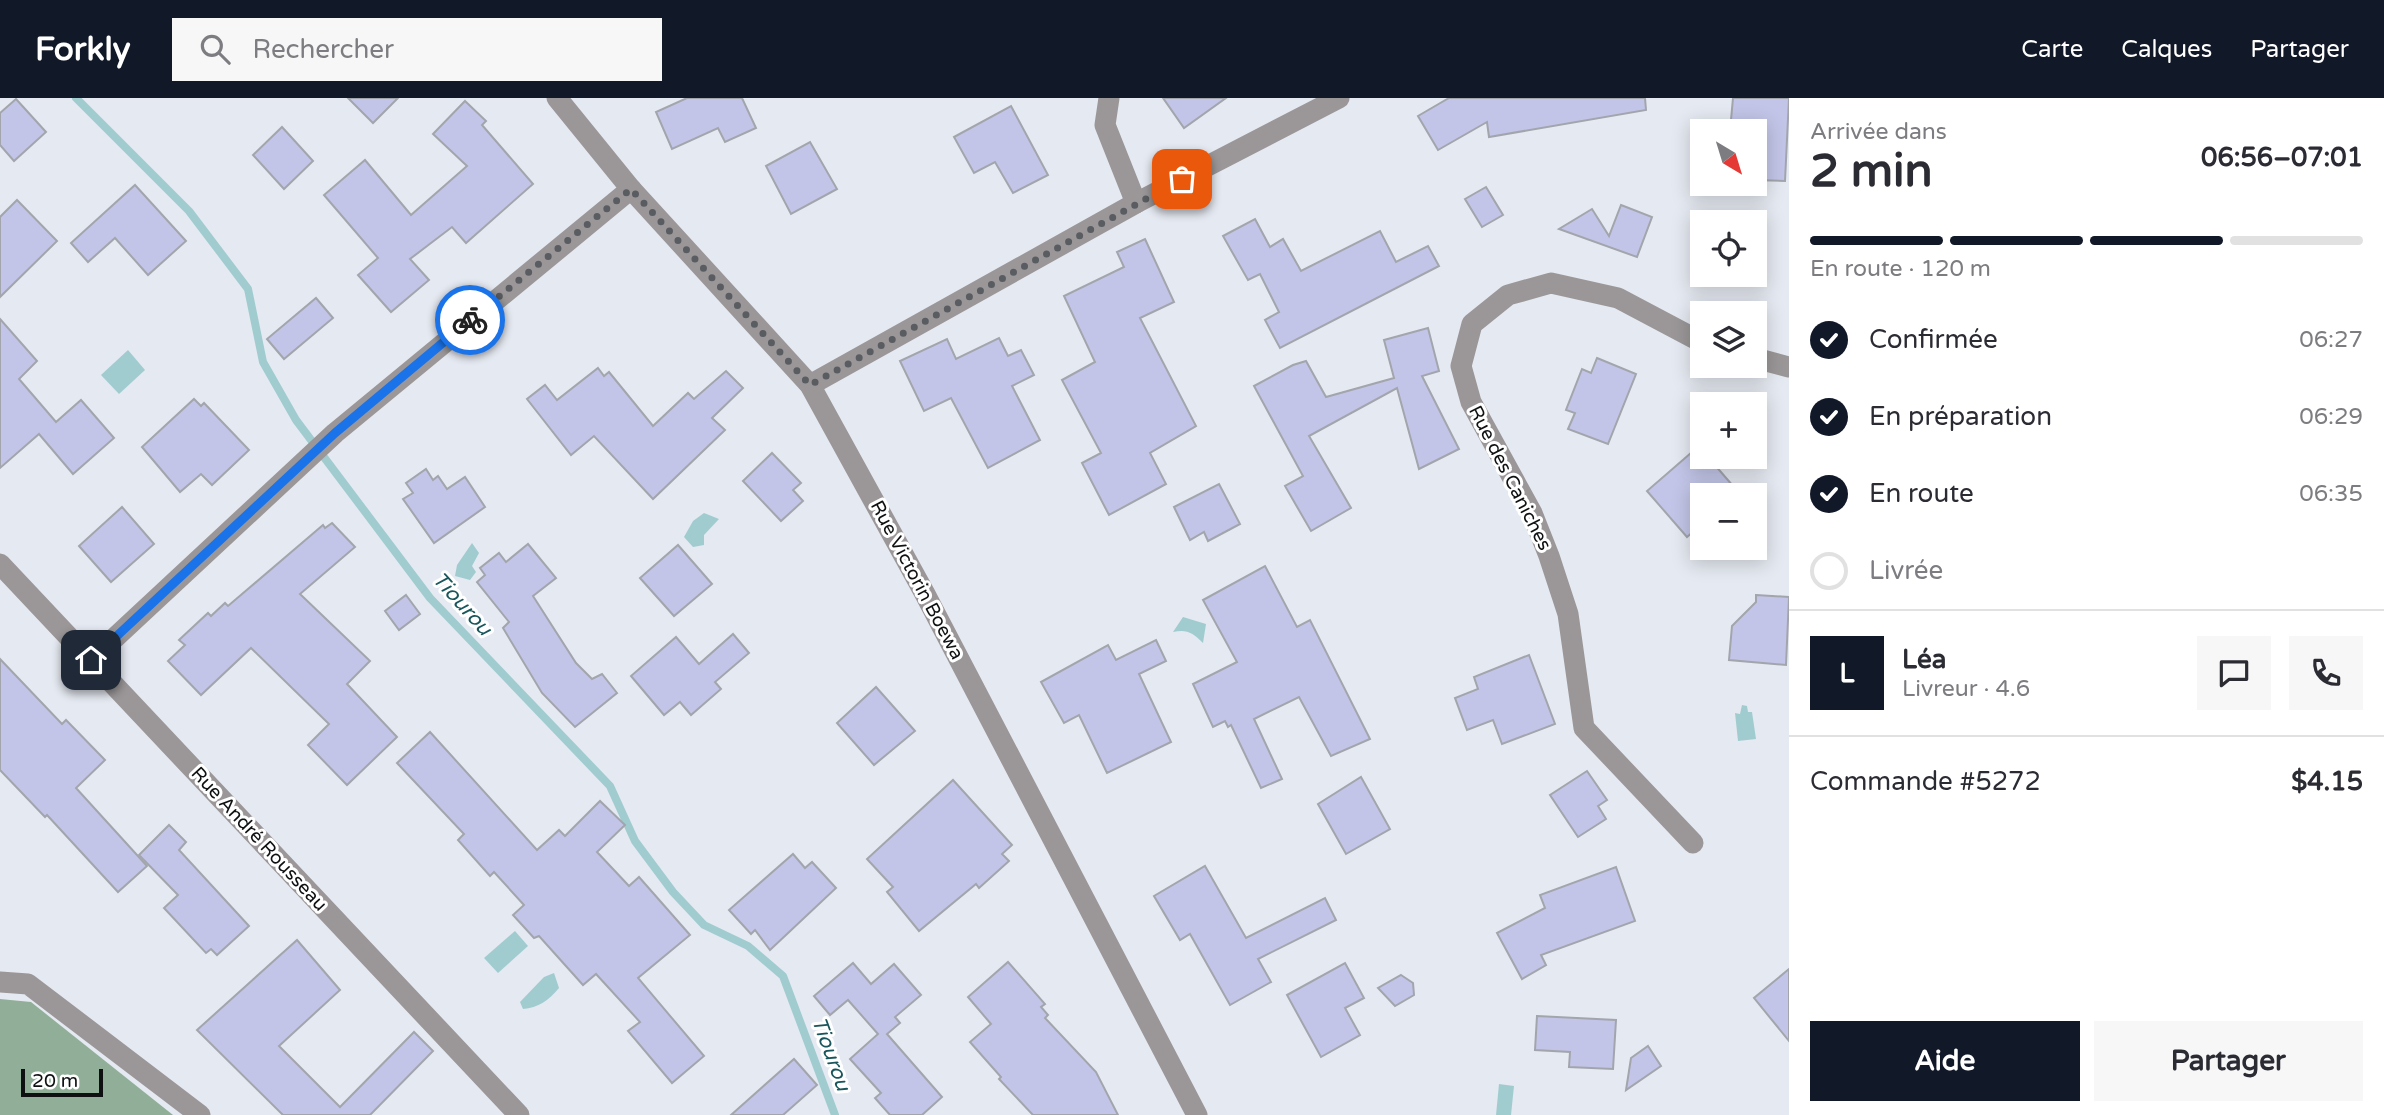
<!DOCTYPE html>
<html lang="fr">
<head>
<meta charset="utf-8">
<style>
	body { margin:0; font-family:"Varela Round",sans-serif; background:#f7f7f7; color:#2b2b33; height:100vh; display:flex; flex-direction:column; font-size:26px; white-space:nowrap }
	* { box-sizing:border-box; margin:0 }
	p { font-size:23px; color:#7c7c81 }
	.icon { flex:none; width:38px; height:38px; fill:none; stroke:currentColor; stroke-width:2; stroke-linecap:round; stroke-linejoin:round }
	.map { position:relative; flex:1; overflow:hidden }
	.details { display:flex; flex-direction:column; background:#fff; width:595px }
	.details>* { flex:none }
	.needle { width:46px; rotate:142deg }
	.controls { position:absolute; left:1690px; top:21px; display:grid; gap:14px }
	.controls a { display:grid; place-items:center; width:77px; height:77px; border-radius:0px; background:#fff; box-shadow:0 4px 18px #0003; font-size:35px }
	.scale { position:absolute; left:21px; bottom:18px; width:82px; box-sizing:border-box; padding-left:7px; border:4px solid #0e1012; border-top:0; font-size:19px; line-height:24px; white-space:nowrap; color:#0e1012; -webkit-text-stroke:5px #fff; paint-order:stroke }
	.pin { position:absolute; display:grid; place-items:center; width:60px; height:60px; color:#fff; margin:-30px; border-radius:14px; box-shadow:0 4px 10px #0006 }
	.courier { position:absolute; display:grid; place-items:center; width:70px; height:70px; margin:-35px; border:5px solid #1a73e8; border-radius:50%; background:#fff; color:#222; box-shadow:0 2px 9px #0007 }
	.summary em { font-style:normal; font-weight:700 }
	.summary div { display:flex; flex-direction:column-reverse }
	.summary { display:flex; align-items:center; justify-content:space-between; height:119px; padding:0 21px }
	h1 { font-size:46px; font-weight:700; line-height:52px }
	.bar { display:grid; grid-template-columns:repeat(4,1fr); gap:10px 7px; align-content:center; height:84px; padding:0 21px }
	.bar i { height:9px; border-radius:5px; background:#e1e1e2 }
	.bar .on { background:#111827 }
	.bar p { grid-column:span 4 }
	.line { display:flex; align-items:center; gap:18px; padding:0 21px; border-top:2px solid #e1e1e2 }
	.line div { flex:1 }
	.round { display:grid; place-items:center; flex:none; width:74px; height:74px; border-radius:0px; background:#f7f7f7 }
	ol { padding:0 21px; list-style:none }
	li { display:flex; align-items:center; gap:21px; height:77px }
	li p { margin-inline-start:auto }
	li .icon { padding:7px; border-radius:50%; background:#111827; color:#fff; stroke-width:4 }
	li:last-child { color:#7c7c81 }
	li i { width:38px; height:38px; border:4px solid #e1e1e2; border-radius:50% }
	.button { display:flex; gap:14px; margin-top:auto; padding:14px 21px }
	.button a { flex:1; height:80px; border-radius:0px; background:#111827; color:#fff; font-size:28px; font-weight:700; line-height:80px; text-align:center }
	.button a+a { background:#f7f7f7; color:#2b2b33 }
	header { display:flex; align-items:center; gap:42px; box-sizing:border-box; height:98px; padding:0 35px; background:#111827; color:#fff }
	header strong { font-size:33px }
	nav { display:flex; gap:38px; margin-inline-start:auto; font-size:24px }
	.search { width:490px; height:63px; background:#f7f7f7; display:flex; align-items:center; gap:18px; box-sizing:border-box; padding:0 24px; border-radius:0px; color:#7c7c81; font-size:26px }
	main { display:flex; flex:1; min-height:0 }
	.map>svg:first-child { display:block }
	.forest { fill:#91af98 }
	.water { fill:#a0ccd0 }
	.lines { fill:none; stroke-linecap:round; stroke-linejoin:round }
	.stream { stroke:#a0ccd0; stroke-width:8 }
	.building { fill:#c2c5e7; stroke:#a3a5ad; stroke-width:2 }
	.minor { stroke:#9b9798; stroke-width:21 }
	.done { stroke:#595c60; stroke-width:7; stroke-dasharray:0 12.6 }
	.route { stroke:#1a73e8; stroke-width:9 }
	.labels { text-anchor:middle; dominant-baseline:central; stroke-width:6; stroke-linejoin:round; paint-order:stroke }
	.street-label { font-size:19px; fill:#0e1012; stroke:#fff }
	.water-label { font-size:21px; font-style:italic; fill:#19565c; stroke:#fff }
</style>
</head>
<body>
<header>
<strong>Forkly</strong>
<div class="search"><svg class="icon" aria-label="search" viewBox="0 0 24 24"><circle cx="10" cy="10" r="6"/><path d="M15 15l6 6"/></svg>Rechercher</div>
<nav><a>Carte</a><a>Calques</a><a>Partager</a></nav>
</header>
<main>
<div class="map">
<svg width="1789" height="1017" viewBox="0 0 1789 1017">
	<rect width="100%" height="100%" fill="#e5e9f1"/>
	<polygon class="forest" points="0,901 31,904 173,1017 0,1017"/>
	<g class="water">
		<polygon points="128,252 145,272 119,296 101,277"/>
		<polygon points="704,415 719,421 704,437 704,447 693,449 684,439 693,423"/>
		<polygon points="472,445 479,455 472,468 476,474 470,482 455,478 457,467"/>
		<path d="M 1183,519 L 1206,526 L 1203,545 C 1193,535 1187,531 1173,534 Z"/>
		<polygon points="1742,607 1747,608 1748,614 1752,614 1756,641 1738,643 1735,615 1740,616"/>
		<polygon points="515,833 528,848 498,875 484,860"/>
		<path d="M 554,875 L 559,890 C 549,902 538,910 523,911 L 520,904 L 544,879 Z"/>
		<polygon points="1499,986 1514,988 1511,1017 1496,1017"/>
	</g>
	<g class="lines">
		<polyline class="stream" points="76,0 189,113 248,191 263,264 296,322 430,500 610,688 635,743 673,794 704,827 748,848 783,878 835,1017"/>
	</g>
	<g class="building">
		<polygon points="348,0 398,0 373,25"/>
		<polygon points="687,0 742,0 756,30 725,44 718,30 672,51 656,14"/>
		<polygon points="1163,0 1226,0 1184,30"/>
		<polygon points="1449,0 1645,0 1646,12 1489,39 1487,24 1438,52 1418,18"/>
		<polygon points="1733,0 1789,0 1785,83 1755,82 1755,33 1730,33"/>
		<polygon points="16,1 46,34 14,63 0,47 0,15"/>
		<polygon points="465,3 486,23 482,27 533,86 466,145 452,129 410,161 429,182 391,214 358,177 378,160 324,97 365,62 411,117 467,68 433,36"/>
		<polygon points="1011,8 1048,77 1013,95 995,64 974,75 954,39"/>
		<polygon points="282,29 313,63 284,91 253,57"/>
		<polygon points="810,44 837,91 791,116 766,68"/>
		<polygon points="135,87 186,143 148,177 115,140 88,164 71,145"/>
		<polygon points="1486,89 1503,117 1482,129 1465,101"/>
		<polygon points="17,102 57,143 0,199 0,119"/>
		<polygon points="1621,107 1652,119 1637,159 1559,131 1592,111 1609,138"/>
		<polygon points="1255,121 1270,149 1283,141 1301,173 1380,133 1396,164 1428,148 1439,168 1280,250 1265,222 1279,214 1260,176 1248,182 1223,138"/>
		<polygon points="1145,141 1174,204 1140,220 1196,328 1150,355 1166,386 1109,417 1082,365 1101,355 1062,282 1095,264 1064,198 1124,169 1117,154"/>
		<polygon points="316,200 333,220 284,261 267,241"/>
		<polygon points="0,221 37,263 19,281 56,324 81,302 114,340 73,376 39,336 0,370"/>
		<polygon points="1428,230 1439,273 1422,278 1459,351 1419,371 1397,290 1309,338 1351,410 1311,433 1285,388 1303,378 1254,288 1293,267 1306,263 1326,299 1394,280 1384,242"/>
		<polygon points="999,240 1008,258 1021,252 1034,277 1012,288 1040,342 988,370 951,300 924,313 900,263 947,241 956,261"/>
		<polygon points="1597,260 1636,276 1608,346 1568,331 1575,315 1566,312 1582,271 1591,275"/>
		<polygon points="598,270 604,278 609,274 653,328 688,295 694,301 726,273 743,290 712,320 725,332 653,401 594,338 571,357 527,301 545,287 557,302"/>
		<polygon points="194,301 201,308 204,305 249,352 212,387 201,376 180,394 142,349"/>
		<polygon points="1699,348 1703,359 1708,359 1733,388 1722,397 1703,397 1703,425 1687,439 1647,393"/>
		<polygon points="772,355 801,385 793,392 803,403 781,423 743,383"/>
		<polygon points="426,371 433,382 438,378 447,391 465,379 485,409 434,445 403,401 413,395 406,385"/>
		<polygon points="1219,386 1240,426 1208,443 1204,434 1190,442 1174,409"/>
		<polygon points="122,409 154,446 111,484 79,448"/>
		<polygon points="332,425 355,449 300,496 370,563 347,586 397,639 347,687 308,647 329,626 251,550 201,597 168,563 185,547 179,542 208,515 211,518 225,505 228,508 323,427 325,430"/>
		<polygon points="528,446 556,480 533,498 576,565 592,581 602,576 617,595 575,629 542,595 503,530 509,524 477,484 485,477 480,470 499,455 506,464"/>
		<polygon points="678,447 712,486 674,518 640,480"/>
		<polygon points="1265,468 1297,529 1310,522 1370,641 1331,658 1299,599 1254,621 1282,681 1261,690 1231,627 1228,629 1225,623 1213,629 1193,586 1237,564 1203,502"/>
		<polygon points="406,497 420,516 399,532 385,513"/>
		<polygon points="1756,497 1789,499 1786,567 1729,562 1732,528 1756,504"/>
		<polygon points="733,536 749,555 715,584 721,591 691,617 680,604 664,617 631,578 676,539 699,566"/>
		<polygon points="1156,542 1166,563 1139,576 1171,644 1107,675 1079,617 1064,625 1041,584 1108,547 1116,562"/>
		<polygon points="1529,557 1555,626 1502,646 1493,622 1467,632 1455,600 1478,591 1474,579"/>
		<polygon points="0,561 62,626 66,622 105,662 76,690 147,768 118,794 47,717 45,719 0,672"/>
		<polygon points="876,589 915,633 874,667 837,625"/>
		<polygon points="430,634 537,752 559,732 565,738 600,703 625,727 597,754 629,788 639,779 690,837 638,880 704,958 672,985 628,933 640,924 596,876 583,887 539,838 534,840 513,817 524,807 494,774 490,778 458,742 464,736 397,665"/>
		<polygon points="1587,673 1607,702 1598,708 1606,721 1578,739 1550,697"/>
		<polygon points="1361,679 1390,731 1346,756 1318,706"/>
		<polygon points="953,682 1012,747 1002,756 1009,763 979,790 976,786 919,833 887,794 893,789 867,761"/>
		<polygon points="169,727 186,744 179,752 249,828 217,857 211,851 206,855 164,810 178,797 139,757"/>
		<polygon points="793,756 805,770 812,764 836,790 770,852 755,832 751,836 729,812"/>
		<polygon points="1205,768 1246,840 1325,800 1336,822 1258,861 1271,884 1230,907 1190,836 1180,842 1154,798"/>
		<polygon points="1616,769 1635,823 1541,857 1546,867 1522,881 1497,835 1545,810 1540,797"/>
		<polygon points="297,842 340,892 279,948 340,1009 414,934 433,953 370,1017 283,1017 197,932"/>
		<polygon points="1008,864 1045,906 1041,909 1048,917 1045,920 1096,974 1118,1017 1033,1017 999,981 1001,979 970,944 991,926 968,899"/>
		<polygon points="853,865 871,886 894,866 921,897 895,919 900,925 887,936 942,999 922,1017 890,1017 875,1000 881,995 850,961 878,936 848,902 830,917 814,898"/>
		<polygon points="1345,865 1364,900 1345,910 1360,937 1321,959 1287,897"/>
		<polygon points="1789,871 1789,943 1754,900"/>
		<polygon points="1401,877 1413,885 1414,897 1395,908 1378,890"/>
		<polygon points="1537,918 1616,922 1613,971 1569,969 1570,954 1535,952"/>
		<polygon points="1648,948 1661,968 1626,992 1631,960"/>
		<polygon points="794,961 817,987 783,1017 731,1017"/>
	</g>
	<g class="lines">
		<g class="minor">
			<polyline points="557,0 631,91 810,287 925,496 1197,1017"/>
			<polyline points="1109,0 1105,27 1136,105"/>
			<polyline points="1755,260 1789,269"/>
			<polyline points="810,287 1136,105 1339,0"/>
			<polyline points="0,466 519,1017"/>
			<polyline points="91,562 335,335 631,91"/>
			<polyline points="1693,745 1584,630 1568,516 1549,458 1532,415 1471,304 1461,268 1472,226 1508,197 1551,185 1618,200 1703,245"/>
			<polyline points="0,884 28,886 200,1017"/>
		</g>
	</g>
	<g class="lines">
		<polyline class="done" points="470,222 631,91 810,287 1182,81"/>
		<polyline class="route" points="91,562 335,335 470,222"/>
	</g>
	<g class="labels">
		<g class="street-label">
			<text transform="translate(1510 380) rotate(63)">Rue des Caniches</text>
			<text transform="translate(917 482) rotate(62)">Rue Victorin Boewa</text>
			<text transform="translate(259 741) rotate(47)">Rue André Rousseau</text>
		</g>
		<g class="water-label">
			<text transform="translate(462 506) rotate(48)">Tiourou</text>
			<text transform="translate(831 956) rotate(70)">Tiourou</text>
		</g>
	</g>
</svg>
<div class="controls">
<a><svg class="needle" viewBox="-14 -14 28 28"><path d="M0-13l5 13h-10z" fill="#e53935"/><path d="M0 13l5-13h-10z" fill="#7c7c81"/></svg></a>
<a><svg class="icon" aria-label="locate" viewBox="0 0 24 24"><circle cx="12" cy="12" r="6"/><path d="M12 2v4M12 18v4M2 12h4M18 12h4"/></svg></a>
<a><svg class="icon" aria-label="layers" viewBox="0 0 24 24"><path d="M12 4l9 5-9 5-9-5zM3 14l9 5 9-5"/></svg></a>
<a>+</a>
<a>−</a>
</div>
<div class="scale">20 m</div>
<div class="pin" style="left:1182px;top:81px;background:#ea580c"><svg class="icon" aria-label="bag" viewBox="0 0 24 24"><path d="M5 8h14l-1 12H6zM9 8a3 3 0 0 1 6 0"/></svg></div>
<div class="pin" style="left:91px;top:562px;background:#1f2937"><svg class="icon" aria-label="home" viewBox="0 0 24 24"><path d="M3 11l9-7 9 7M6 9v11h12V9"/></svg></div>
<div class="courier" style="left:470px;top:222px"><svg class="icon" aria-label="bike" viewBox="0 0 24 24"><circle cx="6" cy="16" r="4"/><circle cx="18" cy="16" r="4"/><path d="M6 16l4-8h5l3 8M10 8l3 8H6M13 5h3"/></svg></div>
</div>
<section class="details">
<div class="summary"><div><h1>2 min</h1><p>Arrivée dans</p></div><em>06:56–07:01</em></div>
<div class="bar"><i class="on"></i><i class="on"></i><i class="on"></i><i></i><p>En route · 120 m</p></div>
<ol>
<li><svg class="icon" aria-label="check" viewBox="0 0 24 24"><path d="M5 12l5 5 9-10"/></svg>Confirmée<p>06:27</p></li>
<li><svg class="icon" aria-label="check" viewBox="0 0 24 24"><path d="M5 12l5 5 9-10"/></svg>En préparation<p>06:29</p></li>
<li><svg class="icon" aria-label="check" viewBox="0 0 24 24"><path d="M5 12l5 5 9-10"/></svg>En route<p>06:35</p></li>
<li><i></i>Livrée</li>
</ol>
<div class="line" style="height:126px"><b class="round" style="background:#111827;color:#fff">L</b><div><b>Léa</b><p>Livreur · 4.6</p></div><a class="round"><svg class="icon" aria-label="chat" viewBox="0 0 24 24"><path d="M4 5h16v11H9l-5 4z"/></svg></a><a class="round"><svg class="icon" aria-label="phone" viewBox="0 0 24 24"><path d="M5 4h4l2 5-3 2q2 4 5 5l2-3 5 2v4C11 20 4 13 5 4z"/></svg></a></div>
<div class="line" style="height:91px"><div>Commande #5272</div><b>$4.15</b></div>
<div class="button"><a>Aide</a><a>Partager</a></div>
</section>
</main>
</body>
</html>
